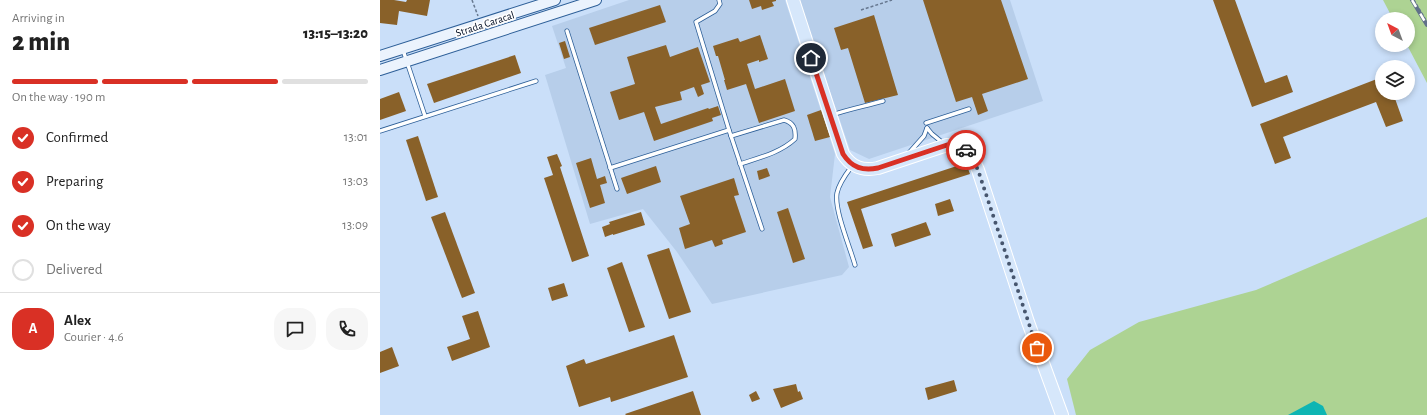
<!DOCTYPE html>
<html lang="en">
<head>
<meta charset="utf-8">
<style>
	body { margin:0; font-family:"Alegreya Sans",sans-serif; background:#f6f6f6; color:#222; height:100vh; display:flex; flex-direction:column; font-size:15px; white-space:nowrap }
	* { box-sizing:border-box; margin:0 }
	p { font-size:13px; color:#767676 }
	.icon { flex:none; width:22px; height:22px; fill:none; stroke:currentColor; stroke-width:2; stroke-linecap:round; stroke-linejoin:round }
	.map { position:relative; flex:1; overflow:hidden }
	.side { display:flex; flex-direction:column; background:#fff; width:380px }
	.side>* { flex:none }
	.needle { width:26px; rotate:319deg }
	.controls { position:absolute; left:995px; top:12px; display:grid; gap:8px }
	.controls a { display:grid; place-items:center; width:40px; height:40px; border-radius:50%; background:#fff; box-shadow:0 2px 6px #0003; font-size:20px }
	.pin { position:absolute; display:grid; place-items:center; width:34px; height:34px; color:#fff; margin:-17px; border:2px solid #fff; border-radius:50%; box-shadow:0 1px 4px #0007 }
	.courier { position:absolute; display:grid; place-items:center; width:40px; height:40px; margin:-20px; border:3px solid #d93025; border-radius:50%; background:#fff; color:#222; box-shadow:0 1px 5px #0007 }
	.summary em { font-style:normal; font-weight:800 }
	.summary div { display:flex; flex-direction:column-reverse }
	.summary { display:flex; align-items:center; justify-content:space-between; height:68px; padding:0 12px }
	h1 { font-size:26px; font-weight:800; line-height:30px }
	.bar { display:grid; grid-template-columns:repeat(4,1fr); gap:6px 4px; align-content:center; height:48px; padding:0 12px }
	.bar i { height:5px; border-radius:3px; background:#e0e0e0 }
	.bar .current { background:#d93025 }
	.bar p { grid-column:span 4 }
	.line { display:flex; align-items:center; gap:10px; padding:0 12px; border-top:1px solid #e0e0e0 }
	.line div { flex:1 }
	.round { display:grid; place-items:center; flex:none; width:42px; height:42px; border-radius:16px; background:#f6f6f6 }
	ol { padding:0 12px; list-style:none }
	li { display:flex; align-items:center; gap:12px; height:44px }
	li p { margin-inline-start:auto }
	li .icon { padding:4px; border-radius:50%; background:#d93025; color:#fff; stroke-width:4 }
	li:last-child { color:#767676 }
	li i { width:22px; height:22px; border:2px solid #e0e0e0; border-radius:50% }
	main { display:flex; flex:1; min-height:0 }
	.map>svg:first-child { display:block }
	.built { fill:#b7ceea }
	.green { fill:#add393 }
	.water { fill:#0eb5b3 }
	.building { fill:#896129 }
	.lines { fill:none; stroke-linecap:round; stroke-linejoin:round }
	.service-casing { stroke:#2d5f98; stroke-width:5 }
	.secondary-casing { stroke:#2d5f98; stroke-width:12 }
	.primary-casing { stroke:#fff; stroke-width:14 }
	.path { stroke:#677890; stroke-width:1.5; stroke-dasharray:3 2; stroke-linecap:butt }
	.service { stroke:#fff; stroke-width:3.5 }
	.secondary { stroke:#ebf3fd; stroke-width:10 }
	.primary { stroke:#d6e7fb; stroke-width:12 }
	.rail-casing { stroke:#607189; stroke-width:4 }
	.rail { stroke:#fefefe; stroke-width:2.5; stroke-dasharray:8; stroke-linecap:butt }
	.done { stroke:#47566e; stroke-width:4; stroke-dasharray:0 7.2 }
	.route { stroke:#d93025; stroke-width:5 }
	.labels { text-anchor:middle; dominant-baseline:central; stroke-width:3.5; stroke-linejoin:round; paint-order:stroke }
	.street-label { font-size:11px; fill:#000d23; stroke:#fefefe }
</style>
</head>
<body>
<main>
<section class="side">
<div class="summary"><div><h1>2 min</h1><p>Arriving in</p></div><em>13:15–13:20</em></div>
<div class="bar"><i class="current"></i><i class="current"></i><i class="current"></i><i></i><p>On the way · 190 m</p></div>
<ol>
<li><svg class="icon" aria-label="check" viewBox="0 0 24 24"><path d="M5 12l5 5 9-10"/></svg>Confirmed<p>13:01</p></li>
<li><svg class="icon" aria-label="check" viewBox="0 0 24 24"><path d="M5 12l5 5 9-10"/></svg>Preparing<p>13:03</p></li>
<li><svg class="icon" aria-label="check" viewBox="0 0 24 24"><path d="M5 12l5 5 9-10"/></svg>On the way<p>13:09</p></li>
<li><i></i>Delivered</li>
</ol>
<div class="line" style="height:72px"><b class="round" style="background:#d93025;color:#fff">A</b><div><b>Alex</b><p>Courier · 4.6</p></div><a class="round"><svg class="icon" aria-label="chat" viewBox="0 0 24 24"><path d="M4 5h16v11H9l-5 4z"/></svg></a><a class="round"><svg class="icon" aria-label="phone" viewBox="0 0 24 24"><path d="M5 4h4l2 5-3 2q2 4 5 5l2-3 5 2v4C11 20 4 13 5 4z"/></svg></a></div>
</section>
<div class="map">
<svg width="1047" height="415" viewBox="0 0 1047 415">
	<rect width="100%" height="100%" fill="#cadff9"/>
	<g class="built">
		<polygon points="249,0 405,0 455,154 450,197 469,267 462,275 332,304 297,252 263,209 210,224 165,75 186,68 172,26"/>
		<polygon points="419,0 630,0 663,101 489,159 470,150"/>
	</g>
	<g class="green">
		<polygon points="1003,0 1047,0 1047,83 1027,45 1028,45 1028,19 1013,19"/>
		<polygon points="1047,217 1047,415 696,415 687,379 710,350 759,322 876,290"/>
	</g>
	<polygon class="water" points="934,401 943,406 947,415 908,415"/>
	<g class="building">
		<polygon points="0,0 14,0 26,2 27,0 50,0 47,16 19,11 17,25 0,23"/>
		<polygon points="369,0 396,0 396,1 392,2 394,6 382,10 381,6 372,9"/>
		<polygon points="543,0 621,0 648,79 602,94 608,111 598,115 592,97 576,102"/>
		<polygon points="833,0 855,0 885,83 907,75 913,92 872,107"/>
		<polygon points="280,5 286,22 215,45 209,28"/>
		<polygon points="494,15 518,95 485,103 468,48 461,50 454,28"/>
		<polygon points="380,35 388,59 379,62 379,60 367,64 375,89 405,79 415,111 379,123 366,84 347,90 344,80 345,80 338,56 336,56 333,46 358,38 360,42"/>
		<polygon points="185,41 190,57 184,59 179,43"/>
		<polygon points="286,45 290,57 318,47 330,82 321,85 324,94 318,97 314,87 300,92 302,100 275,107 281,124 328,108 329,109 338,106 341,115 332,118 333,121 274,141 264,112 239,120 230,92 255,84 247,57"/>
		<polygon points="135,55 141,73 54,103 47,84"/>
		<polygon points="1002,77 1002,93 1013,93 1023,121 1006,127 996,102 903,137 911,158 895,164 880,124"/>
		<polygon points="19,92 26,111 0,120 0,99"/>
		<polygon points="441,110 450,137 435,141 427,115"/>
		<polygon points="38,136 58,197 46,201 26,140"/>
		<polygon points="177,154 182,166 180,167 209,256 192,262 164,178 173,175 167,157"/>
		<polygon points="211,158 217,179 225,176 227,183 220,185 225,203 210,208 196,163"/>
		<polygon points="586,163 590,174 481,209 493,246 483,249 467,202"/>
		<polygon points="276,166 281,182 247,194 241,178"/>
		<polygon points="387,168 390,176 379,180 377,171"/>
		<polygon points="354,178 359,195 354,196 366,232 342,240 343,244 335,247 332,240 305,249 299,228 310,224 300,196"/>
		<polygon points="570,199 574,211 558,216 555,204"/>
		<polygon points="408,208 425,259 413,263 397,212"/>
		<polygon points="65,212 95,293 82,298 51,217"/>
		<polygon points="261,212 265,225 233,235 233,234 225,237 222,227 230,224 229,222"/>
		<polygon points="546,222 551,235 515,247 511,234"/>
		<polygon points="289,248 311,312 289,319 267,255"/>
		<polygon points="242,262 265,327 249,332 227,268"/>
		<polygon points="184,283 188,296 172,301 168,288"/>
		<polygon points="98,311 110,347 72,361 67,347 90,339 82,316"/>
		<polygon points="294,335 308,377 231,402 230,397 199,407 186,366 204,359 206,364"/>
		<polygon points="12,347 19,366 0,373 0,352"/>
		<polygon points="574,380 577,391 548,400 545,388"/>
		<polygon points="416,384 418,392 420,391 423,399 401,408 393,389"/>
		<polygon points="313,391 321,415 246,415 245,414"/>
		<polygon points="376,391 380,399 372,402 369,395"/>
	</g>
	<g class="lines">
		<g class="service-casing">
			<g id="service">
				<polyline points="339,0 340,4 335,11 316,22 349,130 382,229"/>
				<polyline points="187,31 237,189"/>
				<polyline points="23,50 45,116"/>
				<path d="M 452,115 C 469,109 486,106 503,101"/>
				<polyline points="546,123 589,109"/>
				<polyline points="547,128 552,134 563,143"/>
				<polyline points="0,131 156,81"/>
				<path d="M 351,136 L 404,120 C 414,123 416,129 415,139 C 400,153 378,158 360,164"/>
				<polyline points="528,154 544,136 547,128"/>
				<path d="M 472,166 C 466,174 459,183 457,193 C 454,210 470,247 475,265"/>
				<polyline points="230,168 349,130"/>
			</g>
		</g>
		<g class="secondary-casing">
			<g id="secondary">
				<polyline points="0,56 175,0"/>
				<polyline points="0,70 216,0"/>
			</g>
		</g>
		<g class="primary-casing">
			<path id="primary" d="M 413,0 L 463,154 C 472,168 483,171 498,168 L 567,145 C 588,146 591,153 598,170 L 648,322 L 682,415"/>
		</g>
		<g class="path">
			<polyline points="92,0 98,16"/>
			<polyline points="1034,0 1047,22"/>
			<polyline points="481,10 512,0"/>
		</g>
		<use href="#service" class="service"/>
		<use href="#secondary" class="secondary"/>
		<use href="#primary" class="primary"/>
		<g class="rail-casing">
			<polyline id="rail" points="1032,0 1047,25"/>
		</g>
		<use href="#rail" class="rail"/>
	</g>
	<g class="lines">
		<polyline class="done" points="586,150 589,152 598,170 657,348"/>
		<path class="route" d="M 431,58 L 463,154 C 472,168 483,171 498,168 L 567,145 L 577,146 L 586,150"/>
	</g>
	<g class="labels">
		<g class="street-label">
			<text transform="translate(105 24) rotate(-18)">Strada Caracal</text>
		</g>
	</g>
</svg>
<div class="controls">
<a><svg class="needle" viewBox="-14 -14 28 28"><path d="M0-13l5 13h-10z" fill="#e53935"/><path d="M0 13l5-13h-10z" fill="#767676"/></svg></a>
<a><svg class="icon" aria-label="layers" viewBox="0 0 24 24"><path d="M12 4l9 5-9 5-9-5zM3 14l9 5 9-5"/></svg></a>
</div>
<div class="pin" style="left:657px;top:348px;background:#ea580c"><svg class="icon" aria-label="bag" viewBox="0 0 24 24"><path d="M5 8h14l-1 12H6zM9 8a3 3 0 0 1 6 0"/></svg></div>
<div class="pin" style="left:431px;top:58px;background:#1f2937"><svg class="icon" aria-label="home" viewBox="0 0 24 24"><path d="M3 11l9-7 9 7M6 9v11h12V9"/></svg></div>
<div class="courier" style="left:586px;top:150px"><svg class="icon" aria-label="car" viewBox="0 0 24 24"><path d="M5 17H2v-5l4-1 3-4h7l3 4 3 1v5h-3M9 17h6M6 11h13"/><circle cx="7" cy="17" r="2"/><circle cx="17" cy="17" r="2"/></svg></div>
</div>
</main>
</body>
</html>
